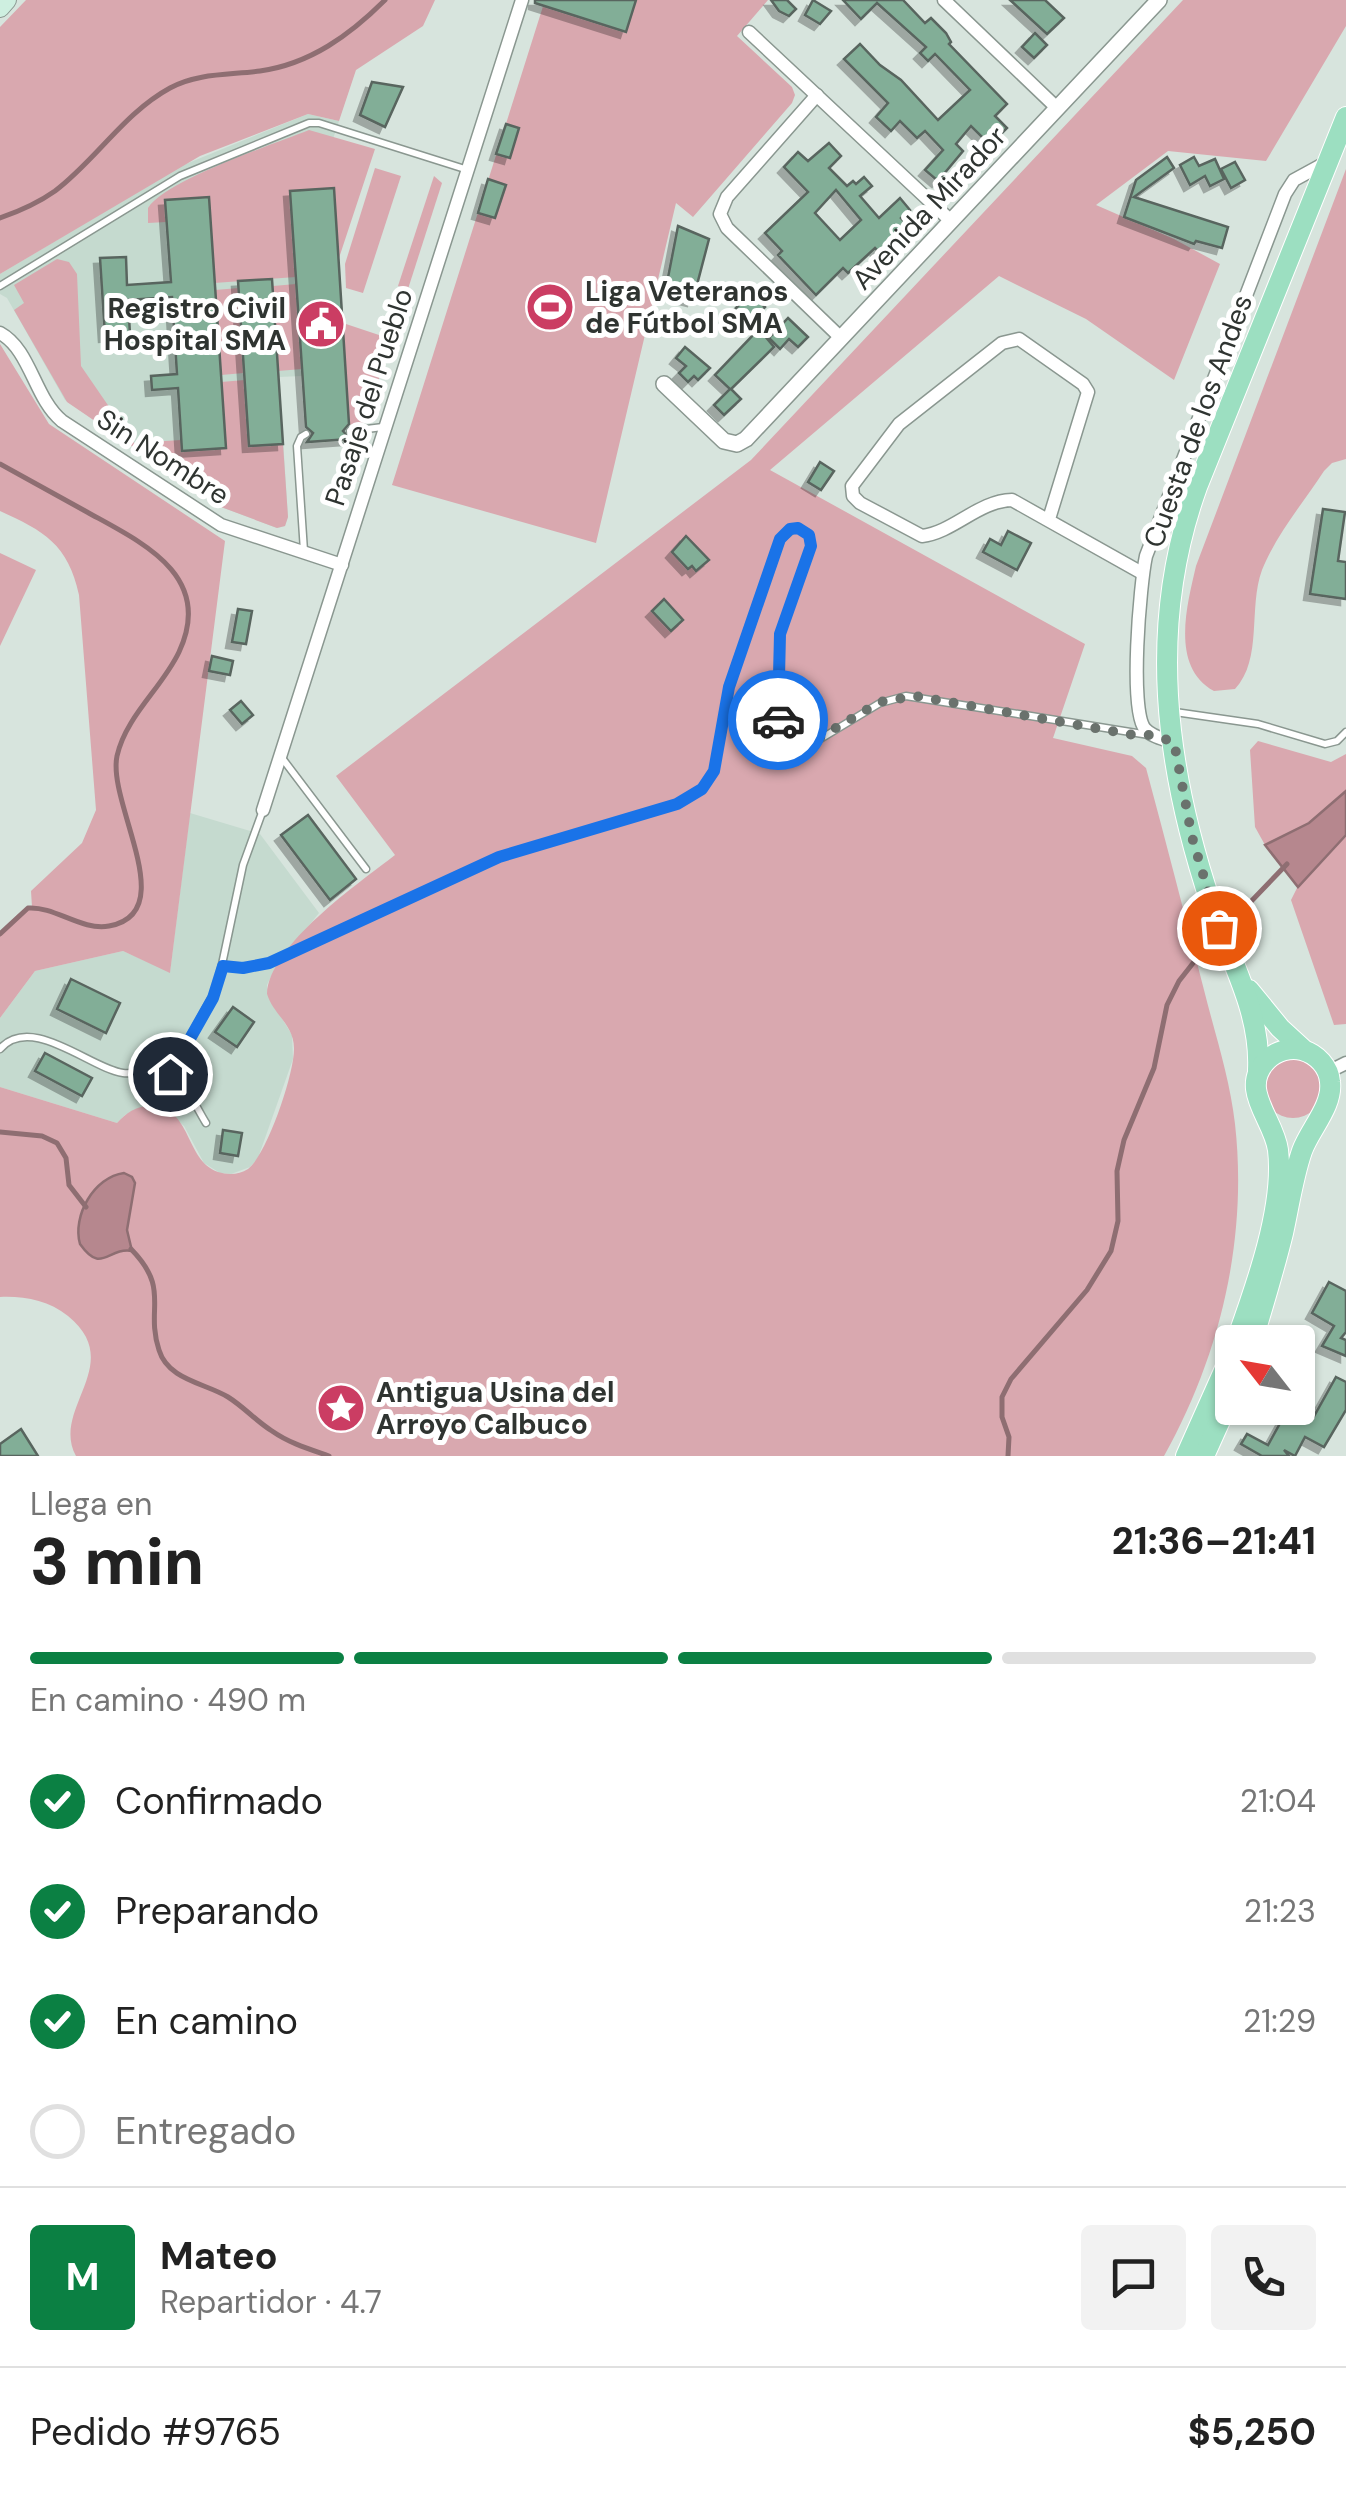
<!DOCTYPE html>
<html lang="es">
<head>
<meta charset="utf-8">
<style>
	body { margin:0; font-family:"DM Sans",sans-serif; background:#f2f2f2; color:#222; height:100vh; display:flex; flex-direction:column; font-size:38px; white-space:nowrap }
	* { box-sizing:border-box; margin:0 }
	p { font-size:32px; color:#767676 }
	.icon { flex:none; width:55px; height:55px; fill:none; stroke:currentColor; stroke-width:2; stroke-linecap:round; stroke-linejoin:round }
	.map { position:relative; height:1456px; overflow:hidden }
	.side { display:flex; flex-direction:column; background:#fff; flex:1 }
	.side>* { flex:none }
	.needle { width:65px; rotate:301deg }
	.controls { position:absolute; left:1215px; top:1325px; display:grid; gap:20px }
	.controls a { display:grid; place-items:center; width:100px; height:100px; border-radius:10px; background:#fff; box-shadow:0 2px 8px #0004; font-size:50px }
	.pin { position:absolute; display:grid; place-items:center; width:85px; height:85px; color:#fff; margin:-42px; border:5px solid #fff; border-radius:50%; box-shadow:0 2px 10px #0007 }
	.courier { position:absolute; display:grid; place-items:center; width:100px; height:100px; margin:-50px; border:8px solid #1a73e8; border-radius:50%; background:#fff; color:#222; box-shadow:0 2px 12px #0007 }
	.head em { font-style:normal; font-weight:800 }
	.head div { display:flex; flex-direction:column-reverse }
	.head { display:flex; align-items:center; justify-content:space-between; height:170px; padding:0 30px }
	h1 { font-size:65px; font-weight:800; line-height:75px }
	.bar { display:grid; grid-template-columns:repeat(4,1fr); gap:15px 10px; align-content:center; height:120px; padding:0 30px }
	.bar i { height:12px; border-radius:8px; background:#e0e0e0 }
	.bar .selected { background:#0b8043 }
	.bar p { grid-column:span 4 }
	.line { display:flex; align-items:center; gap:25px; padding:0 30px; border-top:2px solid #e0e0e0 }
	.line div { flex:1 }
	.round { display:grid; place-items:center; flex:none; width:105px; height:105px; border-radius:10px; background:#f2f2f2 }
	ol { padding:0 30px; list-style:none }
	li { display:flex; align-items:center; gap:30px; height:110px }
	li p { margin-inline-start:auto }
	li .icon { padding:10px; border-radius:50%; background:#0b8043; color:#fff; stroke-width:4 }
	li:last-child { color:#767676 }
	li i { width:55px; height:55px; border:5px solid #e0e0e0; border-radius:50% }
	.map>svg:first-child { display:block }
	.built { fill:#c5dacf }
	.green { fill:#d9a8af }
	.water { fill:#b6878e; stroke:#8e6e72; stroke-width:2.5 }
	.lines { fill:none; stroke-linecap:round; stroke-linejoin:round }
	.stream { stroke:#8e6e72; stroke-width:5 }
	.building { fill:#82ae97; stroke:#59655e; stroke-width:2.5; fill-rule:evenodd; filter:url(#shadow) }
	.service-casing { stroke:#8a9790; stroke-width:9 }
	.minor-casing { stroke:#8a9790; stroke-width:15 }
	.tertiary-casing { stroke:#8a9790; stroke-width:18 }
	.secondary-casing { stroke:#8a9790; stroke-width:20 }
	.primary-casing { stroke:#fff; stroke-width:22 }
	.service { stroke:#fff; stroke-width:6 }
	.minor { stroke:#fff; stroke-width:12 }
	.tertiary { stroke:#fff; stroke-width:15 }
	.secondary { stroke:#ceefe0; stroke-width:18 }
	.primary { stroke:#9cdfc1; stroke-width:20 }
	.done { stroke:#6a726d; stroke-width:10; stroke-dasharray:0 18 }
	.route { stroke:#1a73e8; stroke-width:12 }
	.labels { text-anchor:middle; dominant-baseline:central; stroke-width:10; stroke-linejoin:round; paint-order:stroke }
	.street-label { font-size:28px; fill:#2f3431; stroke:#fff }
	.poi-label { font-size:28px; font-weight:bold; fill:#2f3431; stroke:#fff; text-anchor:start }
</style>
</head>
<body>
<div class="map">
<svg width="1346" height="1456" viewBox="0 0 1346 1456">
	<defs>
		<filter id="shadow"><feDropShadow dx="-6" dy="6" stdDeviation="0" flood-color="#0004"/></filter>
	</defs>
	<rect width="100%" height="100%" fill="#d7e4dd"/>
	<g class="built">
		<polygon points="308,114 339,121 331,145 350,439 307,442 302,376 279,377 288,517 285,526 277,528 224,508 65,400 7,298 0,294 0,274 181,166"/>
		<polygon points="190,813 260,834 319,913 275,968 267,985 267,994 292,1035 293,1059 258,1158 250,1167 231,1174 220,1173 204,1163 184,1126 166,1110 144,1106 125,1115 117,1123 0,1087 0,1018 35,971 123,951 170,972"/>
	</g>
	<g class="green">
		<polygon points="26,0 435,0 423,26 356,70 339,121 308,114 200,156 0,274 0,27"/>
		<polygon points="545,0 768,0 737,36 792,87 795,95 792,103 693,217 676,203 596,543 392,485"/>
		<path d="M 1183,0 L 1346,0 L 1346,26 L 1266,161 L 1168,151 L 1096,205 L 1174,239 L 1220,264 L 1174,380 L 1086,319 L 999,276 L 770,470 L 1085,644 L 1053,738 L 1132,756 L 1146,768 C 1166,842 1185,916 1204,990 C 1215,1034 1230,1079 1235,1124 C 1248,1239 1220,1356 1164,1456 L 76,1456 C 50,1409 127,1364 68,1316 C 48,1300 24,1296 0,1297 L 0,1087 L 117,1123 C 126,1113 136,1106 150,1106 C 193,1107 184,1160 218,1172 C 228,1175 239,1175 248,1169 C 267,1155 295,1072 294,1048 C 294,1025 273,1014 267,994 C 269,945 359,883 395,855 L 336,776 L 751,460 Z"/>
		<path d="M 309,130 L 375,149 L 338,261 L 290,192 L 296,277 L 214,283 L 165,201 L 166,222 L 148,223 L 148,208 C 166,180 274,144 309,130 Z"/>
		<polygon points="375,168 401,176 363,293 346,288 345,264"/>
		<path d="M 1346,169 L 1346,459 L 1332,463 L 1324,471 C 1303,503 1276,535 1262,570 C 1248,608 1263,659 1235,689 L 1214,691 C 1170,667 1187,605 1196,566 Z"/>
		<polygon points="434,176 442,183 408,289 398,286"/>
		<polygon points="57,259 69,262 77,274 81,366 134,443 181,440 183,451 225,448 221,382 245,380 249,446 283,444 288,517 285,526 277,528 221,507 67,402 14,310 24,303 14,285"/>
		<polygon points="296,284 302,369 278,371 273,286"/>
		<polygon points="239,288 244,373 221,375 215,290"/>
		<polygon points="343,323 391,339 366,422 349,425"/>
		<path d="M 0,344 L 49,424 L 225,541 L 170,973 L 123,951 L 35,971 L 0,1018 L 0,934 L 18,914 L 32,907 L 31,891 L 82,843 L 96,810 L 79,595 C 68,544 44,531 0,511 Z"/>
		<polygon points="0,553 36,570 0,646"/>
		<polygon points="1258,741 1331,762 1346,754 1346,1024 1334,1025 1291,900 1298,886 1265,845 1255,827 1250,750"/>
		<circle cx="1293" cy="1088" r="30"/>
	</g>
	<g class="water">
		<polygon points="1346,791 1346,835 1298,887 1265,845 1309,823"/>
		<path d="M 124,1173 L 132,1177 L 135,1183 L 127,1230 L 132,1251 C 107,1247 102,1275 80,1244 C 72,1216 94,1177 124,1173 Z"/>
	</g>
	<g class="lines">
		<g class="stream">
			<path d="M 0,218 C 20,211 38,203 55,191 C 96,160 124,113 170,88 C 197,73 230,75 260,71 C 310,64 350,35 385,0"/>
			<path d="M 0,464 C 29,480 58,496 87,512 C 141,542 215,575 179,652 C 162,688 126,716 117,756 C 107,804 182,913 109,926 C 81,931 55,906 28,908 L 0,934"/>
			<polyline points="1239,914 1287,864"/>
			<polyline points="0,1132 42,1136 57,1143 66,1158 69,1185 86,1207"/>
			<path d="M 131,1249 C 171,1290 145,1307 159,1350 C 168,1380 205,1383 228,1397 C 244,1407 256,1421 272,1431 C 289,1443 309,1449 329,1456"/>
			<polyline points="1008,1456 1009,1437 1002,1417 1002,1397 1011,1379 1087,1290 1111,1251 1118,1221 1117,1171 1124,1140 1154,1068 1167,1005 1179,981 1201,953"/>
		</g>
	</g>
	<g class="building">
		<polygon points="535,0 636,0 626,32 535,3"/>
		<polygon points="771,0 787,0 796,9 789,16 779,11"/>
		<polygon points="813,0 831,11 820,24 805,15"/>
		<polygon points="843,0 903,0 925,23 931,18 946,33 951,42 949,44 1007,104 995,116 1007,128 996,139 991,135 985,140 971,126 956,144 963,151 938,181 925,170 943,150 925,131 917,138 900,121 891,131 876,117 888,103 844,59 860,44 880,65 901,80 938,120 970,90 935,54 928,61 920,53 926,47 877,3 861,19"/>
		<polygon points="1010,0 1045,0 1064,18 1047,34"/>
		<polygon points="1035,33 1047,45 1034,58 1022,47"/>
		<polygon points="372,82 403,87 385,127 360,115"/>
		<polygon points="506,124 519,128 510,158 496,154"/>
		<path d="M 829,143 L 841,156 L 829,168 L 847,186 L 853,181 L 856,184 L 864,177 L 872,186 L 860,196 L 879,218 L 900,198 L 910,210 L 901,218 L 909,227 L 882,255 L 875,248 L 848,273 L 843,268 L 816,295 L 778,255 L 782,251 L 765,233 L 808,192 L 784,167 L 798,152 L 808,161 ZM 836,190 L 861,220 L 840,240 L 815,213 Z"/>
		<polygon points="1167,157 1174,168 1134,197 1228,227 1222,248 1196,241 1194,244 1124,217 1136,180"/>
		<polygon points="1194,157 1199,166 1215,159 1224,179 1210,186 1205,176 1190,185 1180,165"/>
		<polygon points="1235,162 1245,180 1231,188 1221,169"/>
		<polygon points="488,179 506,185 495,218 478,213"/>
		<polygon points="334,188 349,424 343,431 350,439 307,442 313,433 306,427 290,191"/>
		<polygon points="209,197 226,448 182,451 178,388 152,390 151,376 177,374 172,297 128,300 130,334 105,336 100,258 126,257 127,285 171,282 165,200"/>
		<polygon points="678,226 709,239 693,300 665,293"/>
		<polygon points="272,279 283,444 249,446 238,281"/>
		<polygon points="747,297 752,303 756,299 765,307 751,322 736,308"/>
		<polygon points="788,318 808,337 798,347 789,339 780,349 769,338"/>
		<polygon points="759,329 774,347 731,389 741,399 724,415 714,405 730,389 715,375"/>
		<polygon points="685,347 710,368 698,380 694,376 688,382 679,373 686,366 676,358"/>
		<polygon points="820,462 834,471 821,490 808,482"/>
		<polygon points="1323,509 1345,512 1338,561 1346,562 1346,599 1310,594"/>
		<polygon points="1008,531 1031,543 1017,570 983,552 990,539 1001,545"/>
		<polygon points="686,536 709,560 696,571 692,566 688,569 672,552"/>
		<polygon points="664,599 683,620 671,631 652,611"/>
		<polygon points="238,609 252,611 246,644 232,642"/>
		<polygon points="212,656 233,661 230,675 209,671"/>
		<polygon points="241,701 253,715 242,724 230,710"/>
		<polygon points="308,815 356,879 330,900 281,835"/>
		<polygon points="71,979 120,1003 106,1033 57,1009"/>
		<polygon points="233,1007 254,1022 237,1047 215,1032"/>
		<polygon points="45,1053 92,1078 82,1096 35,1071"/>
		<polygon points="223,1130 242,1133 238,1156 220,1153"/>
		<polygon points="1329,1282 1346,1291 1346,1332 1341,1338 1346,1340 1346,1356 1322,1346 1334,1326 1312,1313"/>
		<polygon points="1336,1377 1346,1382 1346,1410 1324,1447 1305,1437 1295,1456 1284,1450 1289,1456 1262,1456 1241,1444 1247,1434 1268,1445 1284,1416 1269,1408 1294,1408 1313,1418"/>
		<polygon points="21,1429 38,1456 0,1456 0,1444"/>
	</g>
	<g class="lines">
		<g class="service-casing">
			<g id="service">
				<polyline points="0,286 180,176 309,123 319,123 468,170"/>
				<polyline points="350,431 383,427"/>
				<polyline points="304,551 297,446 301,437 306,434"/>
				<polyline points="1175,712 1258,724 1325,744 1337,741 1346,732"/>
				<polyline points="282,758 366,869"/>
				<path d="M 223,966 L 243,968 L 269,963 L 499,857 L 677,804 L 702,789 L 714,771 L 729,687 L 781,539 L 794,528 L 806,532 L 811,542 C 805,572 790,601 781,631 C 777,646 779,662 778,677 C 778,706 772,753 817,741 L 880,703 L 906,696 L 1149,735"/>
				<path d="M 0,1049 C 31,1013 91,1069 123,1073 C 138,1075 154,1066 169,1073 C 186,1082 196,1107 206,1123"/>
				<polyline points="170,1073 217,988 243,865 263,810"/>
			</g>
		</g>
		<g class="minor-casing">
			<g id="minor">
				<polyline points="944,0 1057,108"/>
				<polyline points="749,32 951,221"/>
				<polyline points="817,95 727,197 720,214 727,228 841,338"/>
				<path d="M 0,333 C 31,350 34,398 62,421 L 221,525 L 342,565"/>
				<path d="M 1049,519 L 1088,392 L 1083,384 L 1019,339 L 1002,343 L 899,424 L 852,486 L 853,496 L 860,503 L 922,536 C 954,532 978,501 1012,500 L 1142,573"/>
				<path d="M 1174,743 C 1164,739 1152,737 1145,729 C 1129,710 1140,584 1146,556 L 1285,194 L 1294,180 L 1327,162"/>
				<polyline points="263,810 522,0"/>
				<polyline points="1328,1072 1346,1063"/>
			</g>
		</g>
		<g class="tertiary-casing">
			<polyline id="tertiary" points="664,384 724,441 737,444 746,439 1159,0"/>
		</g>
		<g class="secondary-casing">
			<polyline id="secondary" points="0,8 7,0"/>
		</g>
		<g class="primary-casing">
			<g id="primary">
				<polyline points="1249,990 1280,1028 1304,1050"/>
				<path d="M 1258,1070 C 1261,1010 1229,959 1211,904 C 1165,766 1147,626 1197,487 L 1346,117"/>
				<path d="M 1236,1342 C 1255,1289 1285,1207 1278,1150 C 1274,1119 1238,1089 1267,1060 C 1276,1051 1290,1047 1302,1050 C 1317,1054 1329,1067 1330,1082 C 1333,1106 1310,1129 1302,1151 C 1293,1177 1289,1206 1283,1233 C 1274,1270 1263,1306 1252,1342"/>
				<polyline points="1186,1456 1232,1353"/>
				<polyline points="1204,1456 1232,1394"/>
			</g>
		</g>
		<use href="#service" class="service"/>
		<use href="#minor" class="minor"/>
		<use href="#tertiary" class="tertiary"/>
		<use href="#secondary" class="secondary"/>
		<use href="#primary" class="primary"/>
	</g>
	<g class="lines">
		<path class="done" d="M 778,720 C 782,736 795,743 812,742 L 880,702 L 915,696 L 1134,735 L 1152,735 L 1174,742 L 1192,837 L 1219,928"/>
		<polyline class="route" points="170,1074 213,998 223,966 243,968 269,963 499,857 677,804 702,789 714,771 729,687 780,539 790,529 798,528 809,535 811,546 780,634 778,720"/>
	</g>
	<defs>
		<g id="stadium-disc" transform="scale(2.5)"><circle r="9.5" fill="#cb3d63" stroke="#fff"/><path d="M0-5a6.5 5 0 1 0 0 10a6.5 5 0 1 0 0-10ZM-3.5-1.8h7v3.6h-7Z" fill="#fff"/></g>
		<g id="civic-disc" transform="scale(2.5)"><circle r="9.5" fill="#cb3d63" stroke="#fff"/><path d="M-.6-6.5H3V-4.5H.6V-3L4-1V1h2V6H-6V1h2V-1L-.6-3ZM-1.2 2.5V6h2.4V2.5Z" fill="#fff"/></g>
		<g id="sight-disc" transform="scale(2.5)"><circle r="9.5" fill="#cb3d63" stroke="#fff"/><path d="M0-6L1.8-2.2L6-1.7L2.9 1.2L3.7 5.4L0 3.3L-3.7 5.4L-2.9 1.2L-6-1.7L-1.8-2.2Z" fill="#fff"/></g>
	</defs>
	<g fill-rule="evenodd">
		<use href="#stadium-disc" x="550" y="307"/>
		<use href="#civic-disc" x="321" y="324"/>
		<use href="#sight-disc" x="341" y="1408"/>
	</g>
	<g class="labels">
		<g class="street-label">
			<text transform="translate(929 208) rotate(-47)">Avenida Mirador</text>
			<text transform="translate(369 397) rotate(-72)">Pasaje del Pueblo</text>
			<text transform="translate(1198 421) rotate(-70)">Cuesta de los Andes</text>
			<text transform="translate(163 457) rotate(33)">Sin Nombre</text>
		</g>
		<g class="poi-label">
			<text x="585" y="291">Liga Veteranos<tspan x="585" dy="32">de Fútbol SMA</tspan></text>
			<text x="286" y="308" text-anchor="end">Registro Civil<tspan x="286" dy="32">Hospital SMA</tspan></text>
			<text x="376" y="1392">Antigua Usina del<tspan x="376" dy="32">Arroyo Calbuco</tspan></text>
		</g>
	</g>
</svg>
<div class="controls">
<a><svg class="needle" viewBox="-14 -14 28 28"><path d="M0-13l5 13h-10z" fill="#e53935"/><path d="M0 13l5-13h-10z" fill="#767676"/></svg></a>
</div>
<div class="pin" style="left:1219px;top:928px;background:#ea580c"><svg class="icon" aria-label="bag" viewBox="0 0 24 24"><path d="M5 8h14l-1 12H6zM9 8a3 3 0 0 1 6 0"/></svg></div>
<div class="pin" style="left:170px;top:1074px;background:#1f2937"><svg class="icon" aria-label="home" viewBox="0 0 24 24"><path d="M3 11l9-7 9 7M6 9v11h12V9"/></svg></div>
<div class="courier" style="left:778px;top:720px"><svg class="icon" aria-label="car" viewBox="0 0 24 24"><path d="M5 17H2v-5l4-1 3-4h7l3 4 3 1v5h-3M9 17h6M6 11h13"/><circle cx="7" cy="17" r="2"/><circle cx="17" cy="17" r="2"/></svg></div>
</div>
<section class="side">
<div class="head"><div><h1>3 min</h1><p>Llega en</p></div><em>21:36–21:41</em></div>
<div class="bar"><i class="selected"></i><i class="selected"></i><i class="selected"></i><i></i><p>En camino · 490 m</p></div>
<ol>
<li><svg class="icon" aria-label="check" viewBox="0 0 24 24"><path d="M5 12l5 5 9-10"/></svg>Confirmado<p>21:04</p></li>
<li><svg class="icon" aria-label="check" viewBox="0 0 24 24"><path d="M5 12l5 5 9-10"/></svg>Preparando<p>21:23</p></li>
<li><svg class="icon" aria-label="check" viewBox="0 0 24 24"><path d="M5 12l5 5 9-10"/></svg>En camino<p>21:29</p></li>
<li><i></i>Entregado</li>
</ol>
<div class="line" style="height:180px"><b class="round" style="background:#0b8043;color:#fff">M</b><div><b>Mateo</b><p>Repartidor · 4.7</p></div><a class="round"><svg class="icon" aria-label="chat" viewBox="0 0 24 24"><path d="M4 5h16v11H9l-5 4z"/></svg></a><a class="round"><svg class="icon" aria-label="phone" viewBox="0 0 24 24"><path d="M5 4h4l2 5-3 2q2 4 5 5l2-3 5 2v4C11 20 4 13 5 4z"/></svg></a></div>
<div class="line" style="height:130px"><div>Pedido #9765</div><b>$5,250</b></div>
</section>
</body>
</html>
